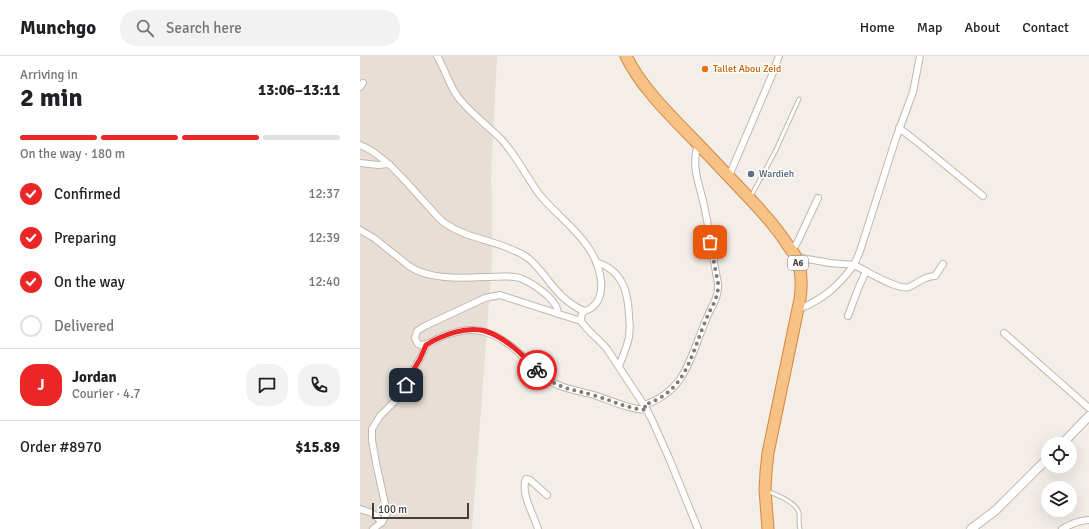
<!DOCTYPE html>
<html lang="en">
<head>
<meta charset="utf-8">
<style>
	body { margin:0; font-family:Signika,sans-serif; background:#f2f2f2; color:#202124; height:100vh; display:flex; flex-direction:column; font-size:15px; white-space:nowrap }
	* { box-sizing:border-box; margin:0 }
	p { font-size:13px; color:#757577 }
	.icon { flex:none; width:22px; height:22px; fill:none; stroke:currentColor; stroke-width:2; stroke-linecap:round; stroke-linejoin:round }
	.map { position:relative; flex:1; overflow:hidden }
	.drawer { display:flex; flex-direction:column; background:#fff; width:360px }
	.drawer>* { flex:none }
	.buttons { position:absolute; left:681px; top:381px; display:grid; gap:8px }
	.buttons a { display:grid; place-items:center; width:36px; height:36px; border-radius:50%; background:#fff; box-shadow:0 4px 16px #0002; font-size:20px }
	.scale { position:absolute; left:12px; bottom:10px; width:97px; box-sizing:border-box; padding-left:4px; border:2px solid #463e37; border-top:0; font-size:11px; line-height:14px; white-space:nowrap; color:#463e37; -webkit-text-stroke:3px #fff; paint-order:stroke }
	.pin { position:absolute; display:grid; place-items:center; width:34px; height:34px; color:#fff; margin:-17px; border-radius:8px; box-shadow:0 2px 6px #0006 }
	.courier { position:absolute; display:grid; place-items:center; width:40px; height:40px; margin:-20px; border:3px solid #ec2627; border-radius:50%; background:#fff; color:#222; box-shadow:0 1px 5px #0007 }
	.summary em { font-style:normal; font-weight:800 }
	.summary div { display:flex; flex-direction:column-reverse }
	.summary { display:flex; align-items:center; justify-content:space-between; height:68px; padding:0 20px }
	h1 { font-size:26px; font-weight:800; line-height:30px }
	.bar { display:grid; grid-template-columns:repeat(4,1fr); gap:6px 4px; align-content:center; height:48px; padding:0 20px }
	.bar i { height:5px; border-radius:3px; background:#e0e0e0 }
	.bar .on { background:#ec2627 }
	.bar p { grid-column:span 4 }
	.line { display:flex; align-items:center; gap:10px; padding:0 20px; border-top:1px solid #e0e0e0 }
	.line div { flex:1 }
	.round { display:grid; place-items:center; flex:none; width:42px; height:42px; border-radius:16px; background:#f2f2f2 }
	ol { padding:0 20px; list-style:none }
	li { display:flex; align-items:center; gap:12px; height:44px }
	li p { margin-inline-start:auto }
	li .icon { padding:4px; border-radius:50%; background:#ec2627; color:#fff; stroke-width:4 }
	li:last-child { color:#757577 }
	li i { width:22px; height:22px; border:2px solid #e0e0e0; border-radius:50% }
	header { display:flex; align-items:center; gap:24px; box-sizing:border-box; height:56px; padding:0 20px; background:#fff; border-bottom:1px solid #e0e0e0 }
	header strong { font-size:19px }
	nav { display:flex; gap:22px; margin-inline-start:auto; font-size:14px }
	.search { width:280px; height:36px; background:#f2f2f2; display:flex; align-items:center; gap:10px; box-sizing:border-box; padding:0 14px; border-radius:16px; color:#757577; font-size:15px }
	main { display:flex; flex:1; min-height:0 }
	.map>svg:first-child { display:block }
	.residential { fill:#e7dfd6 }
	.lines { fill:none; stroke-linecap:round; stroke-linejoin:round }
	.service-casing { stroke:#c1b7ae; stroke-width:5 }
	.minor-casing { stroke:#c1b7ae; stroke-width:8 }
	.tertiary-casing { stroke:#c1b7ae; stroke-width:10 }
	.trunk-casing { stroke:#d48741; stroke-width:13 }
	.service { stroke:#fff; stroke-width:3 }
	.minor { stroke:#fff; stroke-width:6 }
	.tertiary { stroke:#fff; stroke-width:8 }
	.trunk { stroke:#f6c286; stroke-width:11 }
	.done { stroke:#837c75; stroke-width:4; stroke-dasharray:0 7.2 }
	.route { stroke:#ec2627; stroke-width:5 }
	.food-dot { fill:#e8710a; stroke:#fff; stroke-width:1.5 }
	.service-dot { fill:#5c6f8a; stroke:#fff; stroke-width:1.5 }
	.labels { text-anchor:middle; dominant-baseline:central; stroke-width:3; stroke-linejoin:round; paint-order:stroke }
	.shield { fill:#fff; stroke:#7e7873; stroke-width:1 }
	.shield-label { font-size:9px; font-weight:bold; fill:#463e37 }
	.food-label { font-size:10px; fill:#c56008; stroke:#fff; text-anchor:start }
	.service-label { font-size:10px; fill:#4e5e75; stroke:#fff; text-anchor:start }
</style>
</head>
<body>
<header>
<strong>Munchgo</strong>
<div class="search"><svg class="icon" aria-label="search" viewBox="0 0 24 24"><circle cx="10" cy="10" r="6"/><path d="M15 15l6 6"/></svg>Search here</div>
<nav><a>Home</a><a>Map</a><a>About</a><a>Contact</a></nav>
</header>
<main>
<section class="drawer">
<div class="summary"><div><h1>2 min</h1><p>Arriving in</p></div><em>13:06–13:11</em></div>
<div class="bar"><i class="on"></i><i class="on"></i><i class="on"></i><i></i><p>On the way · 180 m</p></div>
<ol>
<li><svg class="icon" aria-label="check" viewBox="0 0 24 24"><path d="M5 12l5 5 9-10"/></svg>Confirmed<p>12:37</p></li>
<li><svg class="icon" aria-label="check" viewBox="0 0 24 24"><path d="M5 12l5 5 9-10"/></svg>Preparing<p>12:39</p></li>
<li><svg class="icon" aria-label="check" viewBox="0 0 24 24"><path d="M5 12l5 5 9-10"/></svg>On the way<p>12:40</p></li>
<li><i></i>Delivered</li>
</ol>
<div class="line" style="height:72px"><b class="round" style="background:#ec2627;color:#fff">J</b><div><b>Jordan</b><p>Courier · 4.7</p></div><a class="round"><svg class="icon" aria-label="chat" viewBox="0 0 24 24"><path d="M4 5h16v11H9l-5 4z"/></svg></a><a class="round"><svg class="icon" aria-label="phone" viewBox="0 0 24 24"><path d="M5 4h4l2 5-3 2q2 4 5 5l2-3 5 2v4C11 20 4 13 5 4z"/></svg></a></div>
<div class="line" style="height:52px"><div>Order #8970</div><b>$15.89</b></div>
</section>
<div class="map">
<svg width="729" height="473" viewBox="0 0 729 473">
	<rect width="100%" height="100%" fill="#f3eee8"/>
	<polygon class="residential" points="0,0 137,0 131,124 132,141 132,207 112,473 0,473"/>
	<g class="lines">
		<g class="service-casing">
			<g id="service">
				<polyline points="391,140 415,96 439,43"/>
				<path d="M 407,435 C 417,439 436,446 439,457 C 440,463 438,467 440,473"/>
			</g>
		</g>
		<g class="minor-casing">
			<g id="minor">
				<path d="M 77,0 C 85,13 89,29 98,41 C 110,57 127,69 141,83 C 156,99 166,120 179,138 C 202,166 237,186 241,225 C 242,236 240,246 231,252 C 229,254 225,254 223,256 C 221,259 221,262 221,265 C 227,275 239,283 247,293 L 284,349 L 292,364 L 309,402 L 338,473"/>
				<polyline points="0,31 3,27"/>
				<polyline points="539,72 556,85 623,140"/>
				<path d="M 0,89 C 26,99 50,131 69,151 C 74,157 80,164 86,168 C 110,184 141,185 165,200 C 173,205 178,212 184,219 C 196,235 206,247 224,255"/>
				<polyline points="0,107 18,109 29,108"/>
				<polyline points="369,120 412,19 419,0"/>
				<path d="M 0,174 L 14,182 L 49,210 C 69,224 102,222 126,221 C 137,221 149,219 160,222 C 170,226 180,233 188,240 C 193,246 198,250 198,258"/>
				<polyline points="432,195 438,185 458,142"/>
				<polyline points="436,201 470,207 494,209 500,195 536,82 553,36 560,0"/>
				<path d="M 236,206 C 262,214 268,235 269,259 C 270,266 270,274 269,281 C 267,291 263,300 259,310"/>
				<path d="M 439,253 C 464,243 478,230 494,209 C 505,214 538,235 549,231 C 559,227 561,221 575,220 L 583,208"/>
				<polyline points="488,260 498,233 506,215"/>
				<path d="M 221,265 L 205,260 L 140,239 L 125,242 L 65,270 L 57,275 L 55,282 L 58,288 C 66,292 78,281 86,279 C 98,275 113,272 125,276 C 143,281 159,296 172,309 C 177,314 180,318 185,322 C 203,334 218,334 237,340 C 254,346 269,353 287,354"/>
				<polyline points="644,277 729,352"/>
				<path d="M 284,349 C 327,335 330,300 346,264 C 351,250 359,243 358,227 C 353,203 350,178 345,154 C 341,131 330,112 338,88"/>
				<polyline points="0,453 12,457 22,466"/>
				<polyline points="13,473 22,466 27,457 16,407 12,384 12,373 20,360 42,338 51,318 60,303 66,289"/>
				<path d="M 178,473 C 174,459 160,437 166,423 L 170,424 L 187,439"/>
				<path d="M 702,473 C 711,468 719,464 729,464"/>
			</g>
		</g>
		<g class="tertiary-casing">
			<g id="tertiary">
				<polyline points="702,388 729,360"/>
				<polyline points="611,473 636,454 688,402"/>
			</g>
		</g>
		<g class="trunk-casing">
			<path id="trunk" d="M 266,0 C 281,32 314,63 339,89 C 357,108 375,127 393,146 C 406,160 419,175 429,191 C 431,194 434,197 436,201 C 442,214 442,229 440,243 L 408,397 L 406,416 L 405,434 L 408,473"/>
		</g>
		<use href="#service" class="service"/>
		<use href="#minor" class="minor"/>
		<use href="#tertiary" class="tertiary"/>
		<use href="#trunk" class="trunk"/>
	</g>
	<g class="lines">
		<path class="done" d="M 177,314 C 195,333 213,333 236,340 C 253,345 268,353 287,354 L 284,349 C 327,335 330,300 346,264 C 351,250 359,243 358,227 L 350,186"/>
		<path class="route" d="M 46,329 L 51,318 L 60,303 L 66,289 C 82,279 106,270 125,275 C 145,281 163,299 177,314"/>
	</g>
	<circle class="food-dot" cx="345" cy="13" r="4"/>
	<circle class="service-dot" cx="391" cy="118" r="4"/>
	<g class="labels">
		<rect class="shield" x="428" y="200" width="20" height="14" rx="3"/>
		<g class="shield-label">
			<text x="438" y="207">A6</text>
		</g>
		<g class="food-label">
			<text x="353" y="13">Tallet Abou Zeid</text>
		</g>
		<g class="service-label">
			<text x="399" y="118">Wardieh</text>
		</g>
	</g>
</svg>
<div class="buttons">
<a><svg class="icon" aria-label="locate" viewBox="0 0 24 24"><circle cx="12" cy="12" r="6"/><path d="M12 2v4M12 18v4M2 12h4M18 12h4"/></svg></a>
<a><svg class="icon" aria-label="layers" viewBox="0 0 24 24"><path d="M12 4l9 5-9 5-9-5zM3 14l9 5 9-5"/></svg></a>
</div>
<div class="scale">100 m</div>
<div class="pin" style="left:350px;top:186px;background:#ea580c"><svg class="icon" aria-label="bag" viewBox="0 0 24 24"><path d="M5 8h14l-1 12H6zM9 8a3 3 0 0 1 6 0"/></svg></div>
<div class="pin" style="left:46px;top:329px;background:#1f2937"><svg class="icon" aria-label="home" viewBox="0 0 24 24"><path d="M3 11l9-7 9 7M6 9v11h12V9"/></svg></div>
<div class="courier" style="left:177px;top:314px"><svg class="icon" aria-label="bike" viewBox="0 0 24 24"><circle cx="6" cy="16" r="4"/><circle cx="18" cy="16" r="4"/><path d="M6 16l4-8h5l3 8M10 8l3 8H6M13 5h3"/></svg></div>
</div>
</main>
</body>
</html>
